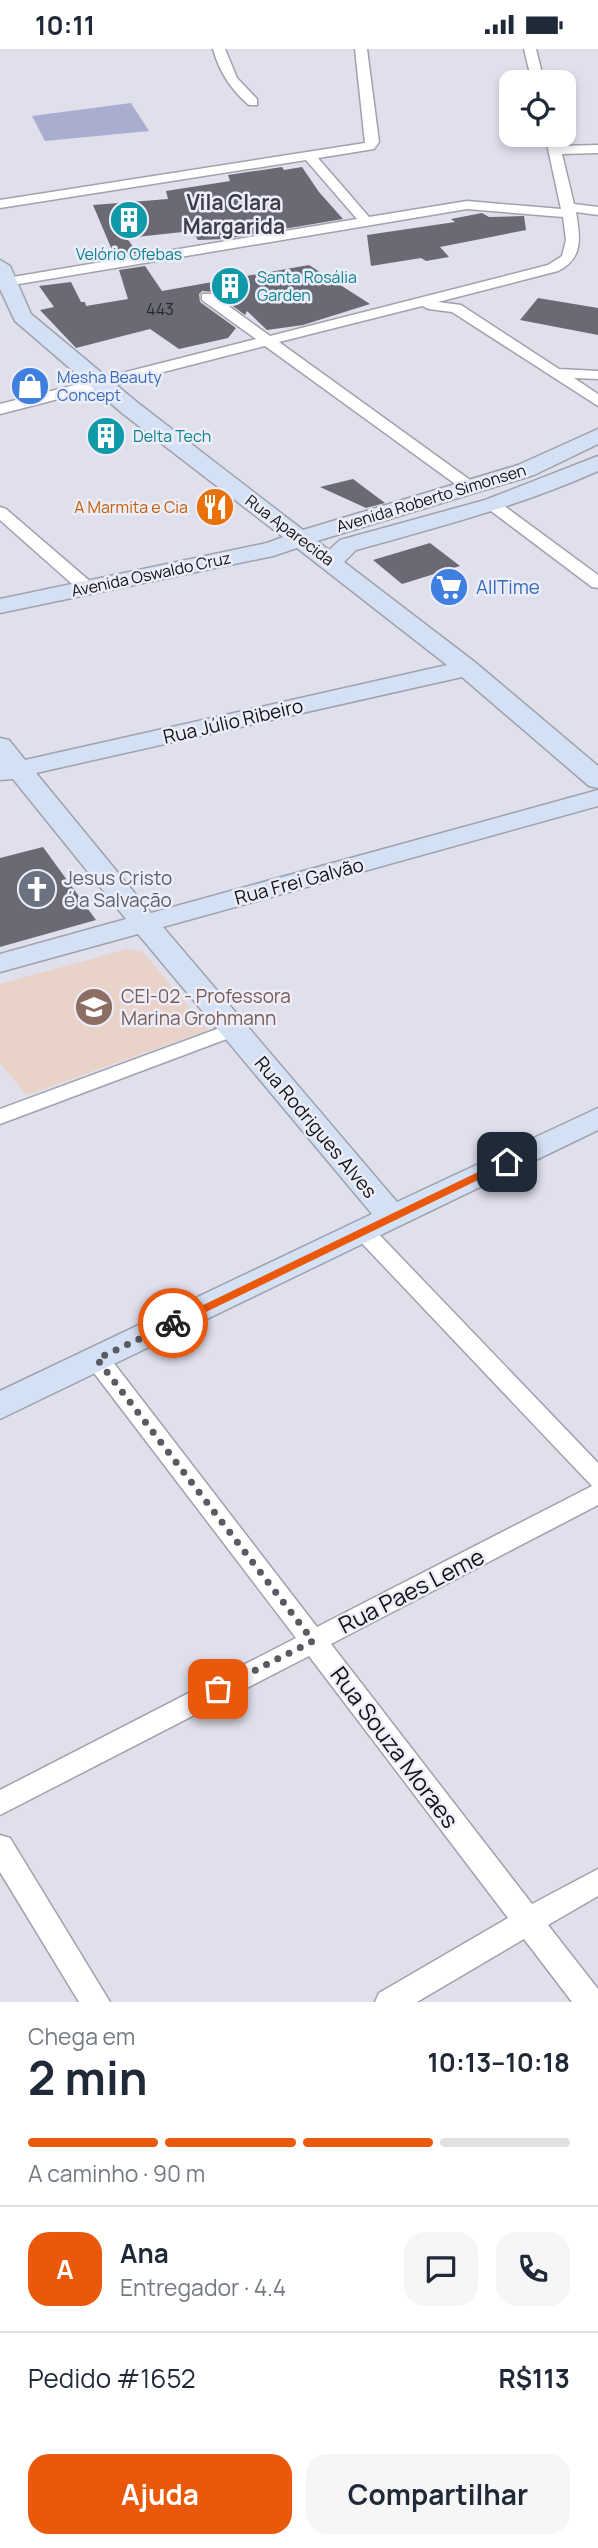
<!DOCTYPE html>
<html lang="pt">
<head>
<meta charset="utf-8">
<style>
	body { margin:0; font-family:Manrope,sans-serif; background:#f6f6f7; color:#1f2937; height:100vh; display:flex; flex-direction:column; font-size:26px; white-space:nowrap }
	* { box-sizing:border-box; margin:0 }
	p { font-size:23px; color:#747a83 }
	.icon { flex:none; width:38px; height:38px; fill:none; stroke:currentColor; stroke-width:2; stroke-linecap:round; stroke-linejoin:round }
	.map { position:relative; height:1953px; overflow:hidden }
	.drawer { display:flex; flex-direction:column; background:#fff; flex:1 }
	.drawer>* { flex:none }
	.fabs { position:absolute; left:499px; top:21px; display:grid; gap:14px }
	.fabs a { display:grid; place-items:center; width:77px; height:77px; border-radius:14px; background:#fff; box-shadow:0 4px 10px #0003; font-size:35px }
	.pin { position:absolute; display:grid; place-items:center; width:60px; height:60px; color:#fff; margin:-30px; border-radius:14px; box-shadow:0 4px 10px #0006 }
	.courier { position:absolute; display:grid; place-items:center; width:70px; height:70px; margin:-35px; border:5px solid #ea580c; border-radius:50%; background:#fff; color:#222; box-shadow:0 2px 9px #0007 }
	.head em { font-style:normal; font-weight:700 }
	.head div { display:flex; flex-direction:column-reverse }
	.head { display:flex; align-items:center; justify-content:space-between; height:119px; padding:0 28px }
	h1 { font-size:46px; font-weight:700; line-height:52px }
	.bar { display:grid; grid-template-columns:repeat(4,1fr); gap:10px 7px; align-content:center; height:84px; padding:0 28px }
	.bar i { height:9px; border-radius:5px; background:#e0e1e3 }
	.bar .on { background:#ea580c }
	.bar p { grid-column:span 4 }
	.line { display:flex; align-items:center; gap:18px; padding:0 28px; border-top:2px solid #e0e1e3 }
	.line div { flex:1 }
	.round { display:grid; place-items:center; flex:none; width:74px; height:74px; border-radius:21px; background:#f6f6f7 }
	.action { display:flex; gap:14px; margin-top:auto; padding:14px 28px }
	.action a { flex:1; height:80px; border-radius:21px; background:#ea580c; color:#fff; font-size:28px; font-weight:700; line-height:80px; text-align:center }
	.action a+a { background:#f6f6f7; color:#1f2937 }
	.status { display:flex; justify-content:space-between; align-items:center; height:49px; padding:0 35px; background:#fff; direction:ltr }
	.status svg { height:19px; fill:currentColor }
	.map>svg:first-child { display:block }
	.education { fill:#e9d2c7 }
	.green { fill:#a9adcf }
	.building { fill:#696a74 }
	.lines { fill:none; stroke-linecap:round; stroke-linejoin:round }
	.street-casing { stroke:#a0a1ac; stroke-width:3 }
	.secondary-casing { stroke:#a0a1ac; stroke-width:3 }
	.street { fill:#fff; fill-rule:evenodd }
	.secondary { fill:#d4e1f4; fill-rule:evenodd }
	.route { fill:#ea580c }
	.done { stroke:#5a5b62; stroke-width:7; stroke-dasharray:0 12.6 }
	.labels { text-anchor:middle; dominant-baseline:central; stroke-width:5; stroke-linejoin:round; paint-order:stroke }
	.far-culture-label { font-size:16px; fill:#0d838f; stroke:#ecedf9; text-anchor:start }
	.number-label { font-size:16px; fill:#28292e }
	.far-shop-label { font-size:16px; fill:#366cbe; stroke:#ecedf9; text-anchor:start }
	.far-street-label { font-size:16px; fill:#121317; stroke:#ecedf9 }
	.far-food-label { font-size:16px; fill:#c56008; stroke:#ecedf9; text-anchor:end }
	.shop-label { font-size:19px; fill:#366cbe; stroke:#ecedf9; text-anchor:start }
	.street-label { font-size:19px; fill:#121317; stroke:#ecedf9 }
	.worship-label { font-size:19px; fill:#5b616d; stroke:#ecedf9; text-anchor:start }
	.education-label { font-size:19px; fill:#785e54; stroke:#ecedf9; text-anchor:start }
	.far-district-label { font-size:21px; font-weight:bold; fill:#3c3d46; stroke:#ecedf9 }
	.near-street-label { font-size:23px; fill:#121317; stroke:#ecedf9 }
</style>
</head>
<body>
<div class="status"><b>10:11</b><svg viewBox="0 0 49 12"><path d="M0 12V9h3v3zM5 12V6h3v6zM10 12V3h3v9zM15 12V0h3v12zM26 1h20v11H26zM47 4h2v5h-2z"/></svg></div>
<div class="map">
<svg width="598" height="1953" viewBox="0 0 598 1953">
	<rect width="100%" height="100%" fill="#dfe0ec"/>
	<polygon class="education" points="128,900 143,903 208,981 27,1046 0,1014 0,935"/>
	<polygon class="green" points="131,54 149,82 45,92 32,67"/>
	<g class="building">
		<polygon points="282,118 284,121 302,118 319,143 343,170 225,190 198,191 192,182 127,189 137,204 115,208 93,156 168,150 166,142 230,132 228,126"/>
		<polygon points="482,164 489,168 524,167 526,181 440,198 449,208 426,212 421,209 371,217 367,186 455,173 451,170"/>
		<polygon points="309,216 370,255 303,276 267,281 247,262 245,266 214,243 202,242 199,245 200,253 236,279 228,289 179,300 150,280 76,299 40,261 54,258 39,237 71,233 81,253 85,253 86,257 128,250 119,221 145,217 162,242"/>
		<polygon points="538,249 598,259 598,286 520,271"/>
		<polygon points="353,430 385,454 366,459 320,438"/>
		<polygon points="430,494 460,517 402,535 373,511"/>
		<polygon points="43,798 96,871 0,898 0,809"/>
	</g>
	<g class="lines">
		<g class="street-casing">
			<g id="street">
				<path d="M 213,0 L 225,0 L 237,29 L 257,50 L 257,56 L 249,56 C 231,41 219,22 213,0 Z"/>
				<path d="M 355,0 L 367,0 L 379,93 L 374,100 L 318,109 L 369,168 L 467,152 L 561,160 L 545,86 L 557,86 L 560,97 L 598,96 L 598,104 L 562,105 L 574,155 L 598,158 L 598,166 L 576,163 C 580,188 584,209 558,222 L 438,253 L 461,256 L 559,320 L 598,322 L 598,330 L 574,329 L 598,345 L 598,357 L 452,263 L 429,260 L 422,257 L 279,293 L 477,436 L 479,439 L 477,442 L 465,442 L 265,297 L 0,365 L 0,355 L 256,290 L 202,251 L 202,245 L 212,245 L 270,287 L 548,216 L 562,207 L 566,191 L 563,168 L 467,160 L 7,237 L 0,233 L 7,229 L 357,170 L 306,111 L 0,159 L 0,151 L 365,94 Z"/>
				<polygon points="524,0 536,0 544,33 532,33"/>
				<polygon points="493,451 499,453 598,526 598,539 592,538 487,459 485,456 487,453"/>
				<polygon points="0,458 6,460 92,534 94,538 92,542 80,542 0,471"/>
				<polygon points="233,974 240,975 244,980 240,985 0,1075 0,1060"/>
				<polygon points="363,1174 371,1177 598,1414 598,1456 331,1595 532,1855 598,1820 598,1847 548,1876 598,1940 598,1953 572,1953 524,1890 417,1953 375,1953 379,1944 508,1869 309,1607 0,1766 0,1741 296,1589 88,1316 85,1310 88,1304 97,1301 106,1304 317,1578 592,1437 355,1187 352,1182 355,1177"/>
				<polygon points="0,1786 10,1789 110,1953 79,1953 0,1823"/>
			</g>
		</g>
		<g class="secondary-casing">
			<path id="secondary" d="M 0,211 L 10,217 L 31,265 L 138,354 L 303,481 L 518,416 L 598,380 L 598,395 L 534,426 L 317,492 L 329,501 L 340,491 L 485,451 L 598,407 L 598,422 C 520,457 438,478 356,501 L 344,513 L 476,614 L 598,717 L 598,739 L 589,737 L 462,628 L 36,724 L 151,864 L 598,741 L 598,757 L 163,878 L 397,1153 L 598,1059 L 598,1081 L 0,1370 L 0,1342 L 372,1165 L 138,885 L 0,923 L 0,905 L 126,870 L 13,730 L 0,731 L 0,689 L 9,691 L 25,711 L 447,616 L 297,499 L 273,507 L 0,564 L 0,550 L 267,494 L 283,488 L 122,364 L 15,272 L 0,240 Z"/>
		</g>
		<use href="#street" class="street"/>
		<use href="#secondary" class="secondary"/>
	</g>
	<polygon class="route" points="507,1109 513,1113 511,1115 177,1277 168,1277 166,1274"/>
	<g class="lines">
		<polyline class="done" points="173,1274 97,1310 313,1592 218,1640"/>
	</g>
	<defs>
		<g id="building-disc" transform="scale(2.0125)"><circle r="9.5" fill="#0f9aa8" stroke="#ecedf9"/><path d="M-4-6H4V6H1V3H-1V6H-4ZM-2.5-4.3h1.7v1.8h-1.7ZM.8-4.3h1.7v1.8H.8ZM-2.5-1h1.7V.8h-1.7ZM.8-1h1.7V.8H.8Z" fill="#fff"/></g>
		<g id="shop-disc" transform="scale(2.0125)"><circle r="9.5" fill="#3f7fe0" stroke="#ecedf9"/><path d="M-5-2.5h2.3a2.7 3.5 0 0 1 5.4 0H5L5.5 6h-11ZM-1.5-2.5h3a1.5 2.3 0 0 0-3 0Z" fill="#fff"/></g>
		<g id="restaurant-disc" transform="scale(2.0125)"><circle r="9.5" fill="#e8710a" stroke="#ecedf9"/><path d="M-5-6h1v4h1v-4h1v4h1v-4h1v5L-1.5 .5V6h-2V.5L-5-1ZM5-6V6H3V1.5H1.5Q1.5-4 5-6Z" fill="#fff"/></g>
		<g id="supermarket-disc" transform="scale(2.0125)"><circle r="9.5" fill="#3f7fe0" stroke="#ecedf9"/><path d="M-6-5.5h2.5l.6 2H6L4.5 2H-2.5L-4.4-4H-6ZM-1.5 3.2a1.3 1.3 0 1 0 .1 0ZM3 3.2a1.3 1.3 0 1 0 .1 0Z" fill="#fff"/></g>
		<g id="church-disc" transform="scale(2.0125)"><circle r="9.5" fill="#6b7280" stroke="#ecedf9"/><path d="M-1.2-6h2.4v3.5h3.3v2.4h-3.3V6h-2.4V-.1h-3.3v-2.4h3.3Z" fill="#fff"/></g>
		<g id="school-disc" transform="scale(2.0125)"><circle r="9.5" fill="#8d6e63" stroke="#ecedf9"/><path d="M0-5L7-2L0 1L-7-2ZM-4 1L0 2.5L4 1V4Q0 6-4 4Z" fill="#fff"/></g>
	</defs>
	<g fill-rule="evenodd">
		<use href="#building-disc" x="129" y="171"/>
		<use href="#building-disc" x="230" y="237"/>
		<use href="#shop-disc" x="30" y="337"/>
		<use href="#building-disc" x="106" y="387"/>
		<use href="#restaurant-disc" x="215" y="458"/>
		<use href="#supermarket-disc" x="449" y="538"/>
		<use href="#church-disc" x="37" y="840"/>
		<use href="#school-disc" x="94" y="958"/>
	</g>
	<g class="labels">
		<g class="far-culture-label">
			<text x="129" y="205" text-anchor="middle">Velório Ofebas</text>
			<text x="257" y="228">Santa Rosália<tspan x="257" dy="18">Garden</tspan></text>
			<text x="133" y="387">Delta Tech</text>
		</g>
		<g class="number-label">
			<text x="160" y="260">443</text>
		</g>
		<g class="far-shop-label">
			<text x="57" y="328">Mesha Beauty<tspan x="57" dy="18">Concept</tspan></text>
		</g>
		<g class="far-street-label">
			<text transform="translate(431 449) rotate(-17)">Avenida Roberto Simonsen</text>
			<text transform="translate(290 481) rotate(37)">Rua Aparecida</text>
			<text transform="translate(151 525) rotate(-12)">Avenida Oswaldo Cruz</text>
		</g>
		<g class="far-food-label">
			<text x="188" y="458">A Marmita e Cia</text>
		</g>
		<g class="shop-label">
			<text x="476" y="538">AllTime</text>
		</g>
		<g class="street-label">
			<text transform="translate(233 672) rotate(-13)">Rua Júlio Ribeiro</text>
			<text transform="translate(299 832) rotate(-15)">Rua Frei Galvão</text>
			<text transform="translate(316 1078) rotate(50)">Rua Rodrigues Alves</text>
		</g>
		<g class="worship-label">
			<text x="64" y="829">Jesus Cristo<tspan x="64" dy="22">é a Salvação</tspan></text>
		</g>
		<g class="education-label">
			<text x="121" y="947">CEI-02 - Professora<tspan x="121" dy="22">Marina Grohmann</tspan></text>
		</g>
		<g class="far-district-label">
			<text x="234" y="153">Vila Clara<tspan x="234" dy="24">Margarida</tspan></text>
		</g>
		<g class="near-street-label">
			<text transform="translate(411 1541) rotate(-27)">Rua Paes Leme</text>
			<text transform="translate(395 1698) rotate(53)">Rua Souza Moraes</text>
		</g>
	</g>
</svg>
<div class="fabs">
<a><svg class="icon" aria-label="locate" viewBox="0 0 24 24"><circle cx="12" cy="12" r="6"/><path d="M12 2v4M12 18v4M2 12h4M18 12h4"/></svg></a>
</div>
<div class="pin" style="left:218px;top:1640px;background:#ea580c"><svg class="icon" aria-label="bag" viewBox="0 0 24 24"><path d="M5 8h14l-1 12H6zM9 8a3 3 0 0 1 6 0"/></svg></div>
<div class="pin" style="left:507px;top:1113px;background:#1f2937"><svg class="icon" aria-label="home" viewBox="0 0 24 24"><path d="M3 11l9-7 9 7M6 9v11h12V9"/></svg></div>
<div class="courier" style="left:173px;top:1274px"><svg class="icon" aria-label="bike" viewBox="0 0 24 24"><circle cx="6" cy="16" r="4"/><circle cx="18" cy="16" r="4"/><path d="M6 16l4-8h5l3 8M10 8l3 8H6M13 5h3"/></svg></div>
</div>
<section class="drawer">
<div class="head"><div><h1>2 min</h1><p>Chega em</p></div><em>10:13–10:18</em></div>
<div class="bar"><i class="on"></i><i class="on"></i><i class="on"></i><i></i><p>A caminho · 90 m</p></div>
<div class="line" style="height:126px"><b class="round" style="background:#ea580c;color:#fff">A</b><div><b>Ana</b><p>Entregador · 4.4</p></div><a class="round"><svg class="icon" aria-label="chat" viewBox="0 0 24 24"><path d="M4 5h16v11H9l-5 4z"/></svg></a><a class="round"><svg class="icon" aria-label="phone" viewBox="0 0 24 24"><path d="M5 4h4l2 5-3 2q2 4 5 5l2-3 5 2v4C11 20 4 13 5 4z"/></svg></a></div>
<div class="line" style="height:91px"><div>Pedido #1652</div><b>R$113</b></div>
<div class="action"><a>Ajuda</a><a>Compartilhar</a></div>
</section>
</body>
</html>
